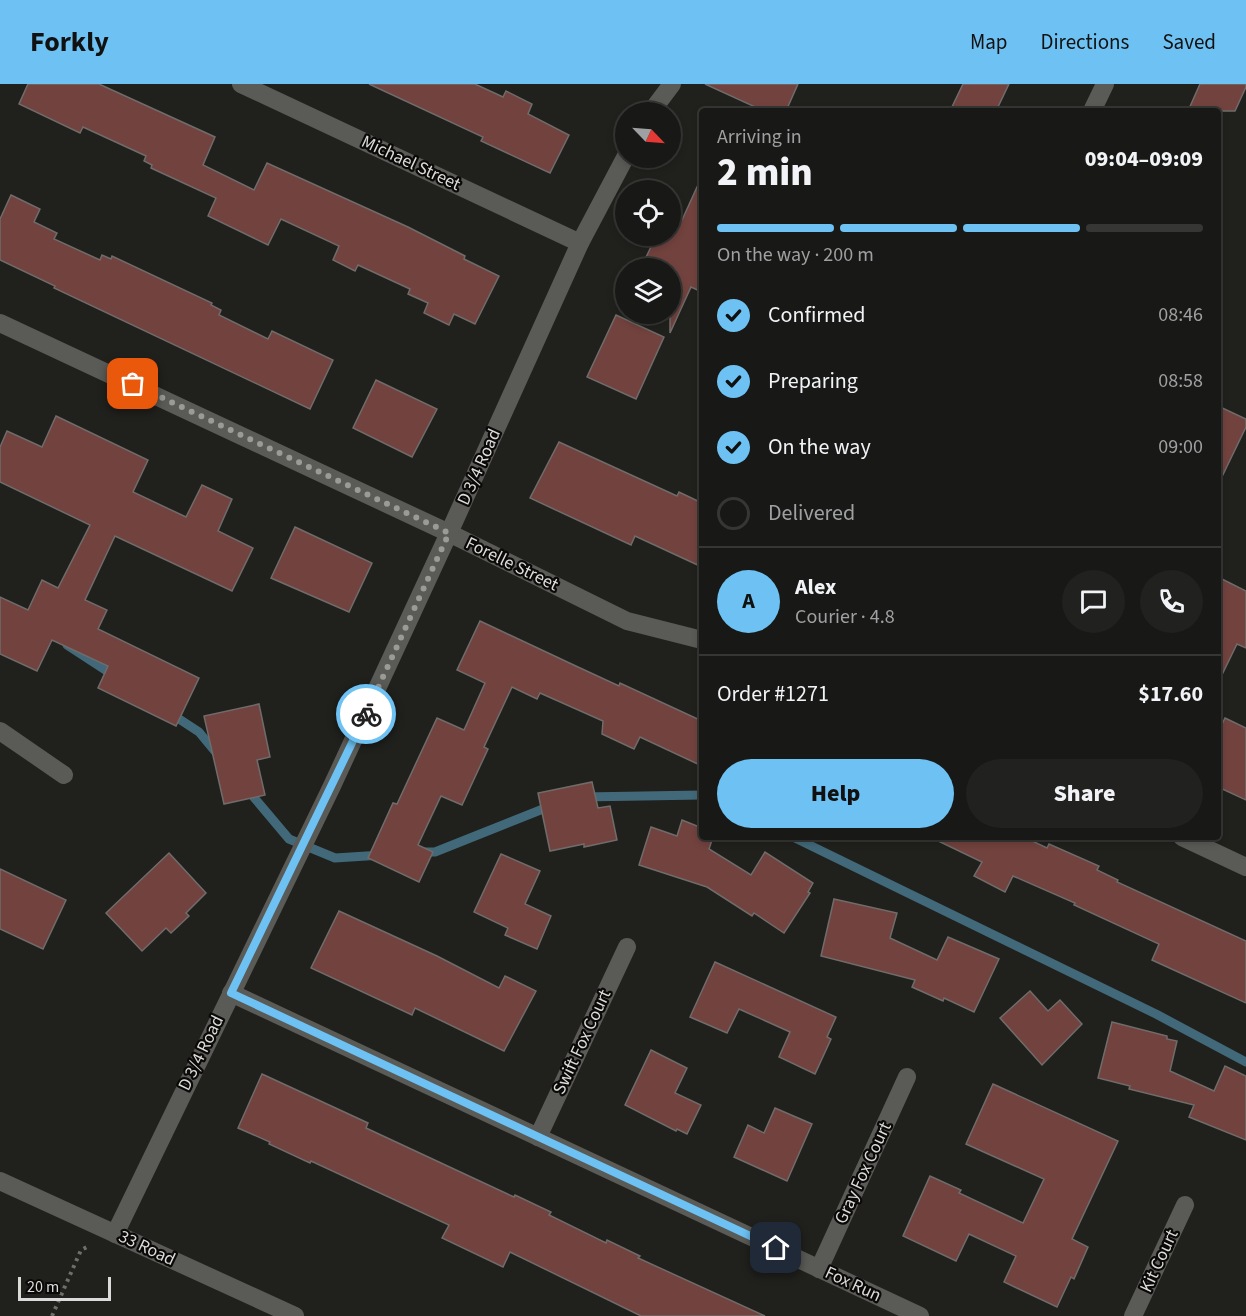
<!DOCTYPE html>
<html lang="en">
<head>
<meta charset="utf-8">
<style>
	body { margin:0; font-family:"Source Sans 3",sans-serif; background:#21211f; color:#f1f3f6; height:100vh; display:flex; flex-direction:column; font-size:22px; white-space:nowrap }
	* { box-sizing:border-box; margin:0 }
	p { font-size:20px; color:#9fa0a1 }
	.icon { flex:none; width:33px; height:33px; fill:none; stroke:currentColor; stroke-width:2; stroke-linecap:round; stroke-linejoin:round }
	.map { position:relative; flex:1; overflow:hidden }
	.side { position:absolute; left:699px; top:24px; width:522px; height:732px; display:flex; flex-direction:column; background:#181816; border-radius:6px; box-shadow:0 3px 9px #0003,0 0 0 2px #363735 }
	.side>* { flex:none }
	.needle { width:39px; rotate:115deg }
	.tools { position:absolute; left:615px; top:18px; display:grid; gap:12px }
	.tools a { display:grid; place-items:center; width:66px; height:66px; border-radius:50%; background:#181816; box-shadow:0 3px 9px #0003,0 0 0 2px #363735; font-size:30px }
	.scale { position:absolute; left:18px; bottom:15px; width:93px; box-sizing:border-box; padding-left:6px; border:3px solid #dbdbd9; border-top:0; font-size:16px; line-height:21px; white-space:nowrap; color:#dbdbd9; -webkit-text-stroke:4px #0a0908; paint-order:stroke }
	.pin { position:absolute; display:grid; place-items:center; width:51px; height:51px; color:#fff; margin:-26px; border-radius:12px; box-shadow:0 3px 9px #0006 }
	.courier { position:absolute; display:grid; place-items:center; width:60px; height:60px; margin:-30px; border:4px solid #6dc2f3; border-radius:50%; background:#fff; color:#222; box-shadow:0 2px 8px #0007 }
	.summary em { font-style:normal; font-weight:800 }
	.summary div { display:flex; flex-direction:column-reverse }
	.summary { display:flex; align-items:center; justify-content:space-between; height:102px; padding:0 18px }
	h1 { font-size:39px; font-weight:800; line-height:45px }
	.bar { display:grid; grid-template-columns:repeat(4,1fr); gap:9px 6px; align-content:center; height:72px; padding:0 18px }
	.bar i { height:8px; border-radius:4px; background:#363735 }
	.bar .current { background:#6dc2f3 }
	.bar p { grid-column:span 4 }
	.line { display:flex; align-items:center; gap:15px; padding:0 18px; border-top:2px solid #363735 }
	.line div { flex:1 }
	.round { display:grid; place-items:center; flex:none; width:63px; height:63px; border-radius:32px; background:#21211f }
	ol { padding:0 18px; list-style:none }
	li { display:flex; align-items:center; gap:18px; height:66px }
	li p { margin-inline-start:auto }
	li .icon { padding:6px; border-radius:50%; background:#6dc2f3; color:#111; stroke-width:4 }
	li:last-child { color:#9fa0a1 }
	li i { width:33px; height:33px; border:3px solid #363735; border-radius:50% }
	.cta { display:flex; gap:12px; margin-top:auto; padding:12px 18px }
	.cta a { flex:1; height:69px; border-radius:36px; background:#6dc2f3; color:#111; font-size:24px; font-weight:800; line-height:69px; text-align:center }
	.cta a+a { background:#21211f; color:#f1f3f6 }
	header { display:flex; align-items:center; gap:36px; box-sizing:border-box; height:84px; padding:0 30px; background:#6dc2f3; color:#111 }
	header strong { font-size:28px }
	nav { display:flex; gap:33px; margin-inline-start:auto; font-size:21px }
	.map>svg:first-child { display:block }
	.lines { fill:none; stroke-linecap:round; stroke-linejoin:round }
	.stream { stroke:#426979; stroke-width:9 }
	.building { fill:#72423e; stroke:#6f6c6b; stroke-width:1.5 }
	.path { stroke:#6e6e6b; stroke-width:4; stroke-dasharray:3 4.5; stroke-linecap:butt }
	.street { stroke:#5a5a57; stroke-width:18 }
	.secondary { stroke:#5a5a57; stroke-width:18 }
	.done { stroke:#9a9a97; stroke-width:6; stroke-dasharray:0 10.8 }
	.route { stroke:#6dc2f3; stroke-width:8 }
	.labels { text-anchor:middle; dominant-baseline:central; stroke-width:4.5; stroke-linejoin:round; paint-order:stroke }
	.street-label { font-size:18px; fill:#dbdbd9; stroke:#0a0908 }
</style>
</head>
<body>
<header>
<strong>Forkly</strong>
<nav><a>Map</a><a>Directions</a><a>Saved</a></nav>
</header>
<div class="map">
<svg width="1246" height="1232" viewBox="0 0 1246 1232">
	<rect width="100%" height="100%" fill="#20201d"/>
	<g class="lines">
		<g class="stream">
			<polyline points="67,561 116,593"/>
			<polyline points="170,629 199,648 218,671"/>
			<polyline points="246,704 289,755 335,774 382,771"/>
			<polyline points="583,713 702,711"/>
			<polyline points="793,753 1156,930 1246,978"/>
			<polyline points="422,768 435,768 553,721"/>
		</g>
	</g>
	<g class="building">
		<polygon points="28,0 99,0 215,53 203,81 254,106 267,79 408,143 465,172 464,175 499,192 475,240 454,230 449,241 424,229 428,219 408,210 410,205 358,181 355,187 333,176 339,162 281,135 268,161 208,132 216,114 151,84 152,81 144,77 146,72 83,43 80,49 19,20"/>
		<polygon points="369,0 475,0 503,13 506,7 532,20 528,30 569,51 550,89 481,57 483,53"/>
		<polygon points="705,0 798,0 786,27 764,27"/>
		<polygon points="963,0 1009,0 996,27 950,27"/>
		<polygon points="1200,0 1246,0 1246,3 1235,27 1188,27"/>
		<polygon points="702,92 702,208 691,203 670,249 670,184 641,184 656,152 670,152 670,131 682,136"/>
		<polygon points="11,111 40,125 34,138 57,149 54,155 100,176 102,171 111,175 112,172 212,219 211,221 221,226 219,231 268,255 272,247 333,276 310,325 54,204 55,202 0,176 0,135"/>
		<polygon points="616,231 664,253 636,315 587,293"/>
		<polygon points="376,296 437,325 412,373 353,344"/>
		<polygon points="1218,322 1246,335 1246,343 1218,401"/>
		<polygon points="56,332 148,376 133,408 186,433 202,401 232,415 218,447 253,464 232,507 115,452 85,516 107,526 98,545 199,594 176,642 98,604 108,582 52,556 37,587 0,570 0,513 28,526 42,496 58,504 90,441 0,398 0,363 7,347 42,363"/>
		<polygon points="559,358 677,412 679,408 702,419 702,483 635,452 631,461 530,414"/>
		<polygon points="295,443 372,479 349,528 271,494"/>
		<polygon points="1218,493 1246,507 1246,564 1237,560 1218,599"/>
		<polygon points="480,537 578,583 619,602 620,599 702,637 702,682 640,653 634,665 602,650 603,637 540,609 537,615 512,603 484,663 488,665 462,721 441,712 418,761 433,768 419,798 368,774 393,719 397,720 437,634 464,646 485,599 457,586"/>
		<polygon points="259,620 270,673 257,676 265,711 224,720 204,632"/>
		<polygon points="1225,634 1246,644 1246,716 1218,703 1218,649"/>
		<polygon points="592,698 598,724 610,722 617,756 584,763 584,760 550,767 538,709"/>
		<polygon points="682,736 702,744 702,753 713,753 709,765 751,791 765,768 813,799 808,808 810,809 784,849 754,829 752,832 707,803 639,781 651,743 677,752"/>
		<polygon points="930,753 1024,753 1047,764 1049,760 1099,782 1097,786 1118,796 1117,798 1246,857 1246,919 1152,876 1159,860 1074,821 1075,819 1013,792 1005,808 974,792 982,778"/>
		<polygon points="169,769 206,809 186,829 189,832 171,849 166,844 142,867 106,829"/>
		<polygon points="501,770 540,787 525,820 551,832 537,865 505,851 508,844 474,828"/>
		<polygon points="0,785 66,816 43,865 0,845"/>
		<polygon points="834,815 897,829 890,854 937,876 948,853 999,875 974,928 944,914 943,917 912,903 915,896 821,872"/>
		<polygon points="339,827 437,872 499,904 505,892 536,907 504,967 415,924 412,931 311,884"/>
		<polygon points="715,878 836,933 827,953 831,955 815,990 779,973 790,948 739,925 727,949 690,933"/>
		<polygon points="1030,907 1048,927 1060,916 1082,940 1042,981 1000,934"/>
		<polygon points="1112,938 1167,952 1167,955 1177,957 1170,987 1214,1007 1225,982 1246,992 1246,1056 1189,1033 1194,1021 1129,1005 1130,1002 1098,994"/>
		<polygon points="651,966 687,984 675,1009 701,1021 687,1050 677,1045 676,1047 625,1021"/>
		<polygon points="262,990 368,1039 366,1044 514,1113 515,1111 551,1128 549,1131 606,1159 607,1156 640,1172 638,1174 765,1232 641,1232 510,1168 503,1183 442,1154 449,1141 311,1077 310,1079 269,1060 270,1058 238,1044"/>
		<polygon points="993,1000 1118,1057 1072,1155 1088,1163 1074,1195 1071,1193 1057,1223 1004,1198 1016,1172 969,1150 956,1177 903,1152 930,1092 961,1106 959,1109 1023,1139 1044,1095 966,1060"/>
		<polygon points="775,1024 812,1040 787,1097 734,1073 748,1041 764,1049"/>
	</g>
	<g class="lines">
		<polyline class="path" points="52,1232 81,1166 87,1163"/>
		<g class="street">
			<polyline points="241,0 580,159"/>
			<polyline points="1092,27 1105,0"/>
			<polyline points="651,28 672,0"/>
			<polyline points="0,239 449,449 627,537 702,556"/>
			<polyline points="0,647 64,691"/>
			<polyline points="1182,753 1246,783"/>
			<polyline points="231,909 920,1232"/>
			<polyline points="538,1053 627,863"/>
			<polyline points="115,1150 332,702 449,449 580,159 626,72"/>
			<polyline points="819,1185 907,993"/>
			<polyline points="1133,1232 1185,1121"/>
		</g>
		<polyline class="secondary" points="0,1097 295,1232"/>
	</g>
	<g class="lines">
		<polyline class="done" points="133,300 449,449 366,630"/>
		<polyline class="route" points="366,630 231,909 776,1164"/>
	</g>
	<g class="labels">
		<g class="street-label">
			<text transform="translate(411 79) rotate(25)">Michael Street</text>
			<text transform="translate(479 383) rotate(-66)">D 3/4 Road</text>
			<text transform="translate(512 480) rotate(26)">Forelle Street</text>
			<text transform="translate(582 958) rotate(-65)">Swift Fox Court</text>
			<text transform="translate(201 969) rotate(-64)">D 3/4 Road</text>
			<text transform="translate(863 1089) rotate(-65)">Gray Fox Court</text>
			<text transform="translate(147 1164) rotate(25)">33 Road</text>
			<text transform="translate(1159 1177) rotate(-65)">Kit Court</text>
			<text transform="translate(853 1200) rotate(25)">Fox Run</text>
		</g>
	</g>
</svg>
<div class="tools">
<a><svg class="needle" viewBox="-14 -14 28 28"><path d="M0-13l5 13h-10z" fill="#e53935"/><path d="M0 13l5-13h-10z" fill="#9fa0a1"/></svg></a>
<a><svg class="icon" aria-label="locate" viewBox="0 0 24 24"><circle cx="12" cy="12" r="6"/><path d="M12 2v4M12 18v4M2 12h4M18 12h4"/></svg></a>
<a><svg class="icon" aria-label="layers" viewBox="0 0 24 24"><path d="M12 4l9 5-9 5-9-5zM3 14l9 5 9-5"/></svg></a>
</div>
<div class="scale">20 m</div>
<div class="pin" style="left:133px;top:300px;background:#ea580c"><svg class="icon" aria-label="bag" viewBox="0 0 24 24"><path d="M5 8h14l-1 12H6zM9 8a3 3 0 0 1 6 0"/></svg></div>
<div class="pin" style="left:776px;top:1164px;background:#1f2937"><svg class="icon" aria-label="home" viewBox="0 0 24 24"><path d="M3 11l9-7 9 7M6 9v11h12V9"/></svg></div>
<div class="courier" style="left:366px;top:630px"><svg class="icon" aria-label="bike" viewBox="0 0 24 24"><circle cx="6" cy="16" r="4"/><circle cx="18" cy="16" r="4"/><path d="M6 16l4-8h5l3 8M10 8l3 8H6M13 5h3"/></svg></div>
<section class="side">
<div class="summary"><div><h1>2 min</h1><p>Arriving in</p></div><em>09:04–09:09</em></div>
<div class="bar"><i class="current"></i><i class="current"></i><i class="current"></i><i></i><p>On the way · 200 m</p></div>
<ol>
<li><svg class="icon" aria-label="check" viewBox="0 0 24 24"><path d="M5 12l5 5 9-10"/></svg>Confirmed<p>08:46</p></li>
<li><svg class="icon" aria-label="check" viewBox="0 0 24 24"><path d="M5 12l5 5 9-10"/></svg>Preparing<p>08:58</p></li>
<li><svg class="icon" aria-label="check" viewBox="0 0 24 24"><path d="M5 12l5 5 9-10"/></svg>On the way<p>09:00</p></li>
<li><i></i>Delivered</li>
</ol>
<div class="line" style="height:108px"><b class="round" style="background:#6dc2f3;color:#111">A</b><div><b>Alex</b><p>Courier · 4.8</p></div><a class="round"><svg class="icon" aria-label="chat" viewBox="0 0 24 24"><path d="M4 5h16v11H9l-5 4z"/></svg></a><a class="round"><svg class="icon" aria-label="phone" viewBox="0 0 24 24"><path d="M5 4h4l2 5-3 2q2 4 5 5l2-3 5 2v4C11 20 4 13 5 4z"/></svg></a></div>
<div class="line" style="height:78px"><div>Order #1271</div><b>$17.60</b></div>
<div class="cta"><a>Help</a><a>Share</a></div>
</section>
</div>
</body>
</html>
